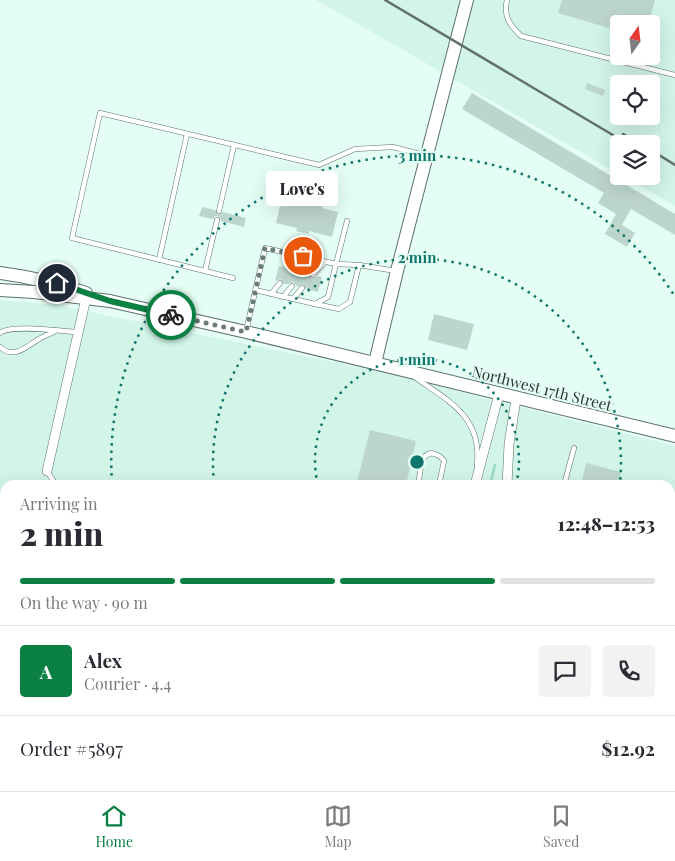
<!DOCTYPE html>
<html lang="en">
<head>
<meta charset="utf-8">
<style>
	body { margin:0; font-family:"Playfair Display",serif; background:#f2f2f3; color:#2b2b33; height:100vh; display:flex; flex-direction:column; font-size:19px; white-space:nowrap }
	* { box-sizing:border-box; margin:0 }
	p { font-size:16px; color:#7c7c81 }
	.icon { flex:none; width:28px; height:28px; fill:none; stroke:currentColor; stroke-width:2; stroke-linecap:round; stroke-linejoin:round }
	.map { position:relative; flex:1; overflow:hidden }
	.side { position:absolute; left:0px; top:480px; width:675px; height:311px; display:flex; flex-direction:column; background:#fff; border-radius:15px 15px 0 0; box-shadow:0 5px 20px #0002 }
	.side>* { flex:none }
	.needle { width:32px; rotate:14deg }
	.tools { position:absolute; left:610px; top:15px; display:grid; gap:10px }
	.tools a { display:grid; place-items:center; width:50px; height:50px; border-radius:5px; background:#fff; box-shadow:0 5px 20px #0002; font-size:25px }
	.pin { position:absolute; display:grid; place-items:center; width:42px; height:42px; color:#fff; margin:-21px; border:2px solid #fff; border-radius:50%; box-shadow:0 1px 5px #0007 }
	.courier { position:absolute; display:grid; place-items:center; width:50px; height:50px; margin:-25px; border:4px solid #0b8043; border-radius:50%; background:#fff; color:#222; box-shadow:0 1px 6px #0007 }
	.bubble { position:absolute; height:35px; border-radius:5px; background:#fff; box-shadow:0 5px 20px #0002; font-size:16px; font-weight:800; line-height:35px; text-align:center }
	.overview em { font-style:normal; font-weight:800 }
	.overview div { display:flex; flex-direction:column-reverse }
	.overview { display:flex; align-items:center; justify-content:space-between; height:85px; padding:0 20px }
	h1 { font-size:32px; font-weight:800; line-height:38px }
	.bar { display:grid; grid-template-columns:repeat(4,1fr); gap:8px 5px; align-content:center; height:60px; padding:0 20px }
	.bar i { height:6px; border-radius:4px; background:#e1e1e2 }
	.bar .on { background:#0b8043 }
	.bar p { grid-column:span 4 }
	.line { display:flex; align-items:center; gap:12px; padding:0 20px; border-top:1px solid #e1e1e2 }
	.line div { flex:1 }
	.round { display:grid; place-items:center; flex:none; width:52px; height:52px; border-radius:5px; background:#f2f2f3 }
	.tabs { display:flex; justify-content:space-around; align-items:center; height:70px; border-top:1px solid #e1e1e2; background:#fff; font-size:14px; color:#7c7c81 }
	.tabs a { display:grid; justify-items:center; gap:2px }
	.tabs .on { color:#0b8043 }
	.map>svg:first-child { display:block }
	.built { fill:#d2f5e8; fill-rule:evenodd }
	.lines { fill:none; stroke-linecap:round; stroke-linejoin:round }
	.stream { stroke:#96dac3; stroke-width:2.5 }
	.building { fill:#bdd6cd }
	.lane-casing { stroke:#5b7169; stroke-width:5.5 }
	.street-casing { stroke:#5b7169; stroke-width:10 }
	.secondary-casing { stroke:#5b7169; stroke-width:14 }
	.lane { stroke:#fff; stroke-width:4.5 }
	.street { stroke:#fff; stroke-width:9 }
	.secondary { stroke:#fff; stroke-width:12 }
	.rail { stroke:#61706a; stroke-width:2.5 }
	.done { stroke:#6c7c76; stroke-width:5; stroke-dasharray:0 9 }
	.route { stroke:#0b8043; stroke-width:6 }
	.ring { fill:none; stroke:#0f766e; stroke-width:2.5; stroke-dasharray:2.5 5 }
	.labels { text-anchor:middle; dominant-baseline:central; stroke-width:4; stroke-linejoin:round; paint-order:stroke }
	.street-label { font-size:15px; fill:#2c3632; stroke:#e4fef4 }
	.centre { fill:#0f766e; stroke:#e4fef4; stroke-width:2.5 }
	.ring-label { font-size:15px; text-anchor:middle; font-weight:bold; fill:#0f766e; stroke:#e4fef4; stroke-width:4; stroke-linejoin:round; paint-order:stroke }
</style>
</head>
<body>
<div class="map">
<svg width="675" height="791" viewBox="0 0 675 791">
	<rect width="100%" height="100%" fill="#e4fef4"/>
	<g class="built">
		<path d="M 316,0 L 675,0 L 675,206 L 624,176 L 651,176 L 651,144 L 619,144 L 619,174 ZM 619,24 L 651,24 L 651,56 L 619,56 ZM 619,84 L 651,84 L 651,116 L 619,116 Z"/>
		<polygon points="0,300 57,305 381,372 675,446 675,791 0,791 0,692 5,693 5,786 670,786 670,485 5,485 5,643 0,637"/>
	</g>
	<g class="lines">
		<g class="stream">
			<polyline points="490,485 495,465"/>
			<polyline points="418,791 419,786"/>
		</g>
	</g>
	<g class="building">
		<polygon points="562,0 655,0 648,24 619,24 619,31 558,13"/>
		<polygon points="587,83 605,90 603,96 585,89"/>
		<polygon points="472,93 675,214 675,235 631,209 622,225 635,233 627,247 605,234 616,214 598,203 604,193 462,109"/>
		<polygon points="285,184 312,191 310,197 324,200 322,208 338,212 332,237 309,231 309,234 296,231 297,228 276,223"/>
		<polygon points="202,207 215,210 218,215 223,212 246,218 244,227 221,221 218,216 215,216 213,219 199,216"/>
		<polygon points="279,266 288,268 291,273 296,270 300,271 303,276 309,274 312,279 318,276 322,277 318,292 306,289 303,284 298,287 293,282 288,284 284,284 281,279 275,281"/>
		<polygon points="434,314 474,324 467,350 428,340"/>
		<polygon points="370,430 416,441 406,485 370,485 357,482"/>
		<polygon points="586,463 621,472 618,485 581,485"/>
	</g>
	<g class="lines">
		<g class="lane-casing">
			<g id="lane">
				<path d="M 507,0 C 503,17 510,25 521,36 L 675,75"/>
				<polyline points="219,211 234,145"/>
				<polyline points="347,221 336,264 359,265 396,271"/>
				<polyline points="159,260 187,134"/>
				<polyline points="292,269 303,256"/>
				<polyline points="205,271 217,220"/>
				<polyline points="304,272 314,259"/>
				<polyline points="313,275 325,262"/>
				<polyline points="233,278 72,238 100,113 319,165 355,149 393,147 424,155"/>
				<polyline points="271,294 280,283"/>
				<polyline points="283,297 292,286"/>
				<polyline points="293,299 302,288"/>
				<polyline points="315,304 339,309 350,302 359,265"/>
				<polyline points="246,331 265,248 336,264 328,297 315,304 255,290"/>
				<path d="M 0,333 C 10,324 61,331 78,332"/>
				<path d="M 0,347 C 14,360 27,346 39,339 C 44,336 49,334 54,332"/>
				<path d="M 416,378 C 450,402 482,417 477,465"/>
				<polyline points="47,471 56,485"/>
				<path d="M 418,485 C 420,477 420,464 424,458 C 430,449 440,455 444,461 L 439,485"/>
				<polyline points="564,485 574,448"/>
				<polyline points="670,562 675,555"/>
				<polyline points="25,786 25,788 37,791"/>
			</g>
		</g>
		<g class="street-casing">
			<g id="street">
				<polyline points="47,471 86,298"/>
				<polyline points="475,485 499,394"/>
				<polyline points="507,485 509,444 516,399"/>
				<polyline points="670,629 675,630"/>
				<polyline points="52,791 53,786"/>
				<polyline points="399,791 400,786"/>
				<polyline points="434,791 435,786"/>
			</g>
		</g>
		<g class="secondary-casing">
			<g id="secondary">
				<path d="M 0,273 C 30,277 57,283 86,293"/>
				<polyline points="0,290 34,292 110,301 246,332 675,436"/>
				<polyline points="375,363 397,271 467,0"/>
			</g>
		</g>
		<use href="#lane" class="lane"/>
		<use href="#street" class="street"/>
		<use href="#secondary" class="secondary"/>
		<g class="rail">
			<polyline points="385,0 628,144"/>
			<polyline points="623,134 640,144"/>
			<polyline points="651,150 675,165"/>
		</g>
	</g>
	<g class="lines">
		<polyline class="done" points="171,315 246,332 265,248 303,256"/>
		<polyline class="route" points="57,283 110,301 171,315"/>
	</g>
	<g class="ring">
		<path d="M318 485A102 102 0 1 1 516 485"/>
		<path d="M214 483A204 204 0 1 1 620 483"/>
		<path d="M112 483A306 306 0 0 1 674 295"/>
	</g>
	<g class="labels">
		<g class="street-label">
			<text transform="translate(542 388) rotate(14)">Northwest 17th Street</text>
		</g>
	</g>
	<circle cx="417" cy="462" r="8" class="centre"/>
	<g class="ring-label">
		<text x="417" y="161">3 min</text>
		<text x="417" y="263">2 min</text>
		<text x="417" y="365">1 min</text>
	</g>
</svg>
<div class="tools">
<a><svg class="needle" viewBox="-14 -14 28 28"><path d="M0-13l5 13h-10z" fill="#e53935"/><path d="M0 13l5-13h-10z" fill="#7c7c81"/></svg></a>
<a><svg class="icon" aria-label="locate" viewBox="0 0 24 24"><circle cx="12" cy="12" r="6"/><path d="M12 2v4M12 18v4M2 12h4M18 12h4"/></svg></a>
<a><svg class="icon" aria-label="layers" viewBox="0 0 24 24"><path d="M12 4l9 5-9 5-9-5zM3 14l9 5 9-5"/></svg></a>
</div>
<div class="pin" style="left:303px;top:256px;background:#ea580c"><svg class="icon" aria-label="bag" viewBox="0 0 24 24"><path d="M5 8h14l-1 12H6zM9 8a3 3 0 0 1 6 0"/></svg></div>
<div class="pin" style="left:57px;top:283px;background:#1f2937"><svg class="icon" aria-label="home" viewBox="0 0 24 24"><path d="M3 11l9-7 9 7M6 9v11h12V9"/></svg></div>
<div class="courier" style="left:171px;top:315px"><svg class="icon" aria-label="bike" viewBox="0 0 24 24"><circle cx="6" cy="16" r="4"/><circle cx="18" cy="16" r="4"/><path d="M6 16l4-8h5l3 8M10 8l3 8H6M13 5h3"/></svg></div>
<div class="bubble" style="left:266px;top:171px;width:72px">Love's</div>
<section class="side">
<div class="overview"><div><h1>2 min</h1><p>Arriving in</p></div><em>12:48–12:53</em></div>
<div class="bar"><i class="on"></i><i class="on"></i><i class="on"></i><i></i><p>On the way · 90 m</p></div>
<div class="line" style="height:90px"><b class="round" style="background:#0b8043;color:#fff">A</b><div><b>Alex</b><p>Courier · 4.4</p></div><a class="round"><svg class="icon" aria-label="chat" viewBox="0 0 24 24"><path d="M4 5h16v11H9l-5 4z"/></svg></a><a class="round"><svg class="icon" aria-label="phone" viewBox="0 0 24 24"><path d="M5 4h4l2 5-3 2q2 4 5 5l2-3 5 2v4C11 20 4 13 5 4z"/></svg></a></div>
<div class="line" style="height:65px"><div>Order #5897</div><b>$12.92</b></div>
</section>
</div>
<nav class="tabs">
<a class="on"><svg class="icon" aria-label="home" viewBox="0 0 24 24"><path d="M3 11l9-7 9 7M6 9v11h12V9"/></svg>Home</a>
<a><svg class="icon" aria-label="map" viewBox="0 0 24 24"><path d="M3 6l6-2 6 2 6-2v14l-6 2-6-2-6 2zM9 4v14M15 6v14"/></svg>Map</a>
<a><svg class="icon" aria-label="saved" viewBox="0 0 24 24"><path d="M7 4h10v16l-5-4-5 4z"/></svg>Saved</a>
</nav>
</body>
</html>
